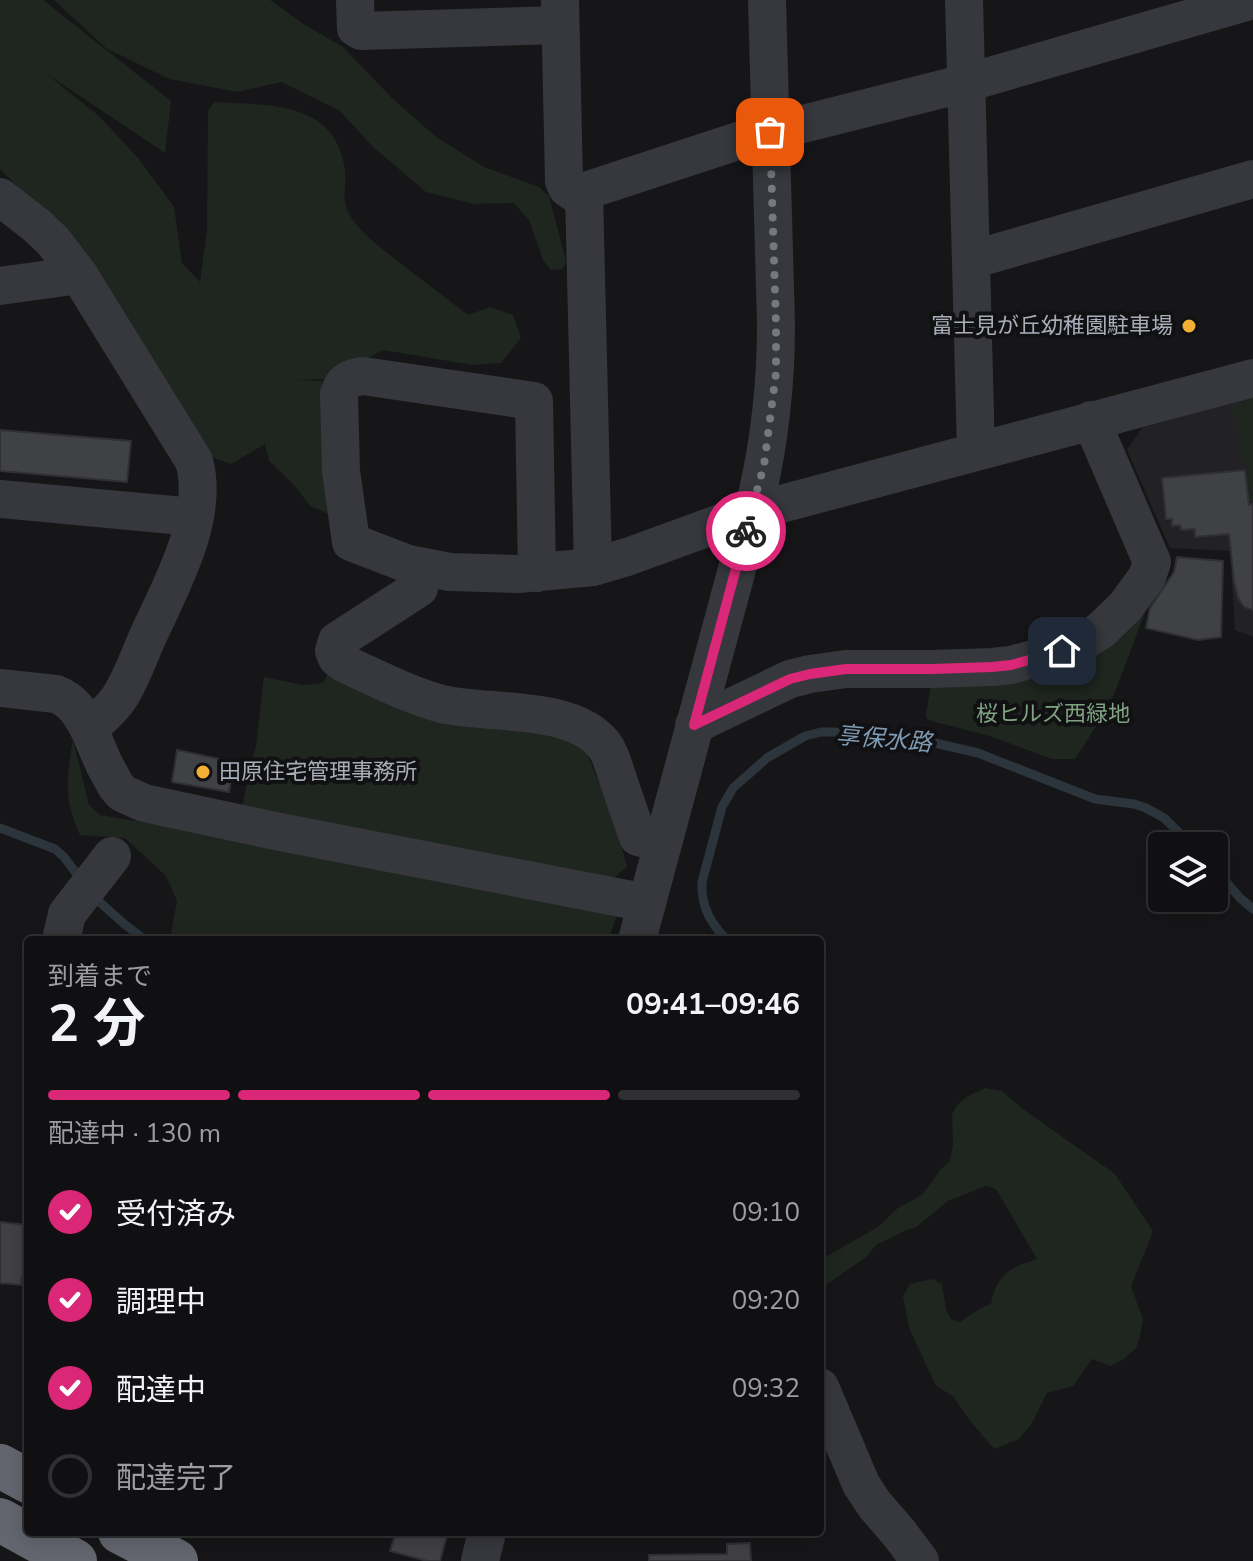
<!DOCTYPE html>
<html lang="ja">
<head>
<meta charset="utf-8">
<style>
	body { margin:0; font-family:"Nunito Sans","Noto Sans JP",sans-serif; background:#1e1e20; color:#f1f3f6; height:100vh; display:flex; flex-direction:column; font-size:30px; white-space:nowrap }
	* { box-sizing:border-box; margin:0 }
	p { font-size:26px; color:#9c9d9f }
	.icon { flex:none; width:44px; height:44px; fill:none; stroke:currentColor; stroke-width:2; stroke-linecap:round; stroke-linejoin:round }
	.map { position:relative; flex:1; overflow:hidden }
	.panel { position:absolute; left:24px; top:936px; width:800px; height:600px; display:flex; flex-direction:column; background:#101012; border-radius:8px; box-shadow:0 4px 20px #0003,0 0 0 2px #303032 }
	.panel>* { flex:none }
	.tools { position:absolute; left:1148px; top:832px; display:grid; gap:16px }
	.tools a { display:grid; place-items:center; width:80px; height:80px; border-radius:8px; background:#101012; box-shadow:0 4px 20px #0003,0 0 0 2px #303032; font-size:40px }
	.pin { position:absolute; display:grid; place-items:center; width:68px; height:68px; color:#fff; margin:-34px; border-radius:16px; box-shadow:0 4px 12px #0006 }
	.courier { position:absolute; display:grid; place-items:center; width:80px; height:80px; margin:-40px; border:6px solid #db2777; border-radius:50%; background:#fff; color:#222; box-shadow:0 2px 10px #0007 }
	.summary em { font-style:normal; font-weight:700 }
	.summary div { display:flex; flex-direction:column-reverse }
	.summary { display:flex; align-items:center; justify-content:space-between; height:136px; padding:0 24px }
	h1 { font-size:52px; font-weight:700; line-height:60px }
	.bar { display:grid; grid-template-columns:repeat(4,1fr); gap:12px 8px; align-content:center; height:96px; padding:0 24px }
	.bar i { height:10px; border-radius:6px; background:#303032 }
	.bar .current { background:#db2777 }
	.bar p { grid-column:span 4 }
	ol { padding:0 24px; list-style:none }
	li { display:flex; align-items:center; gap:24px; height:88px }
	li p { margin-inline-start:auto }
	li .icon { padding:8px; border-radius:50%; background:#db2777; color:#fff; stroke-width:4 }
	li:last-child { color:#9c9d9f }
	li i { width:44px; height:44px; border:4px solid #303032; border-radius:50% }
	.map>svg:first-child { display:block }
	.built { fill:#222225 }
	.green { fill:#1e261f }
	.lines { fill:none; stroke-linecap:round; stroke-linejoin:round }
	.stream { stroke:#2c353c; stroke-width:9 }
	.building { fill:#404145; stroke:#303034; stroke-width:2 }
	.minor { stroke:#37383d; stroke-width:38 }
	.highway { stroke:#63666e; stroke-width:44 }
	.done { stroke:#757880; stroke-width:8; stroke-dasharray:0 14.4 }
	.route { stroke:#db2777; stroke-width:10 }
	.poi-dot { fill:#f2b134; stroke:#111113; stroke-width:3 }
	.labels { text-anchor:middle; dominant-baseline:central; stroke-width:8; stroke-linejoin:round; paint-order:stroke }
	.poi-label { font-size:22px; fill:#a8adb8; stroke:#111113; text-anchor:end }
	.park-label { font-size:22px; fill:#7fa381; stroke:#111113 }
	.water-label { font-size:24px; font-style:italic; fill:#7f9bb3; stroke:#111113 }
</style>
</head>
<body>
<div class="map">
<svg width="1253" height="1561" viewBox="0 0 1253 1561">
	<rect width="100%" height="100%" fill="#161618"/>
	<polygon class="built" points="1253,397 1253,637 1235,630 1230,551 1170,548 1127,450 1142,428"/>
	<g class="green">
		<path d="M 0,0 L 43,0 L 171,101 L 165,153 L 44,72 L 99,116 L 139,159 L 174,207 L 182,263 L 200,282 L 207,230 L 208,111 L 214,102 C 267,105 336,100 345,170 C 347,189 340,200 351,217 C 363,235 379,246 395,259 C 419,278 444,296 468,315 L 490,307 L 513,315 L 521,338 L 501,363 L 472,365 L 383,350 L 328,379 L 297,380 L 322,381 L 323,413 L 331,515 L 310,506 L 294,485 L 269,461 L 265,444 L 231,464 L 212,457 L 22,191 L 0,169 Z"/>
		<polygon points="54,0 270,0 305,25 343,47 391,97 435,136 484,167 539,187 549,196 566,261 563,269 551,270 543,260 529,220 514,203 473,204 426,192 373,147 339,110 281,82 238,92 169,79 106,48"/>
		<polygon points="1253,399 1253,502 1232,405"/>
		<polygon points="1149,602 1110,705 1075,759 1052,759 990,736 928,720 926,716 931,683"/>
		<polygon points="327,675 355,683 581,738 616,826 627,867 612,879 241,811 256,745 264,677 303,685 323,683"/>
		<path d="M 73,739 L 89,805 L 100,815 L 620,904 L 609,940 L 179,940 L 171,934 L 177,901 L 166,876 L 125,838 L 80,835 C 63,799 67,777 73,739 Z"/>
		<path d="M 985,1088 L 1002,1091 L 1023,1109 L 1115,1174 L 1153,1231 L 1131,1287 L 1143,1319 L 1140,1336 L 1136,1348 L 1124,1359 L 1110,1366 L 1092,1359 L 1073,1386 L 1047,1393 L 1032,1423 L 1019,1439 L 994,1449 L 971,1422 L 953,1396 L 936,1386 L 909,1328 L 903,1296 L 910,1284 L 932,1279 L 942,1284 L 946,1309 L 951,1319 L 960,1322 L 981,1308 L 991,1304 C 997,1274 1009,1268 1037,1259 L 996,1189 L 986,1186 L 948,1201 L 915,1228 L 906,1230 L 876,1245 L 866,1257 L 820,1289 L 820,1260 L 878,1227 L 899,1207 L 922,1195 L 942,1168 L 950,1161 L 953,1144 L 952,1114 L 957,1105 L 968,1096 Z"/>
	</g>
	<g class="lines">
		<g class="stream">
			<polyline points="0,828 55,849 64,857 82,881"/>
			<polyline points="1214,868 1240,898 1253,909"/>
			<polyline points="93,896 123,923 145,940"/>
			<path d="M 727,940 C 710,923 701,906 702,882 L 722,807 L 733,788 L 767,758 L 805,736 L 821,732 L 833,732 L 922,740 L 978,753 L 1095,799 L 1134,804 L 1146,808 L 1164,818 L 1193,846"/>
			<polyline points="820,1067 820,1074"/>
		</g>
	</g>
	<g class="building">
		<polygon points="0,430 131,441 127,482 0,471"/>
		<polygon points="1245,470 1249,505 1253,504 1253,610 1244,607 1238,598 1234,581 1229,534 1195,537 1195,529 1181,530 1180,525 1172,526 1172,519 1166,519 1162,478"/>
		<polygon points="1177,557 1223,561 1221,637 1198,640 1146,628 1150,608 1174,572"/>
		<polygon points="177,750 234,762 229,792 172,782"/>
		<polygon points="0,1222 28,1225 28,1276 22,1276 21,1285 0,1283"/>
		<polygon points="396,1532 448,1532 440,1561 427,1561 390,1551"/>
		<polygon points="750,1543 751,1561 649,1561 649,1555 727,1554 727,1544"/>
	</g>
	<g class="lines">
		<g class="minor">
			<polyline points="355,0 356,28 361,31 560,25"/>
			<polyline points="560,0 564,181 567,188 576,194 747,138 966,83 1253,0"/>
			<polyline points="964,0 976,451"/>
			<polyline points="584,192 593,567"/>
			<path d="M 0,197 L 36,225 L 53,241 L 79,275 L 194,461 C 210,517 171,586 148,636 C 139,656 131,680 119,698 C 111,710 100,719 89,729 L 104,764 L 116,786 L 122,793 L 144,803 L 280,832 L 647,903"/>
			<polyline points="971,260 1253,179"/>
			<polyline points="0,286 79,275"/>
			<polyline points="0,499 194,517"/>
			<path d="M 537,573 L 534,401 L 363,376 C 350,378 343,380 339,394 L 341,471 L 351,542 L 408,564 L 450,572 L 518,574 L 593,567 L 627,557 L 751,512 L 1253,378"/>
			<path d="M 419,588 L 337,641 L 334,651 L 337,658 L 345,664 C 376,678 409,695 442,704 C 488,715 572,704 604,745 C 610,752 613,764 616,773 C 623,794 630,815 638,837 L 663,843"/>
			<path d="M 0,688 L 56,694 C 74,701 80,713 89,729"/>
			<polyline points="694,725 790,679 810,674 846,669 932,669 992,667 1011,665 1072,648 1100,631 1125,607 1147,577 1152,562 1091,420"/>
			<polyline points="61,940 67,914 112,856"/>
			<path d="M 637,940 L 757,495 C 770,439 776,382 776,324 L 767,0"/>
			<polyline points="820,1387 861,1484 874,1504 899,1533 920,1561"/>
			<polyline points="480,1561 487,1532"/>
		</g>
		<g class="highway">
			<polyline points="0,1466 28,1481"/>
			<polyline points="0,1520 75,1561"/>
			<polyline points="120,1532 176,1561"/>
		</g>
	</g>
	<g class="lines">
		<polyline class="done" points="746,531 764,465 776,373 776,324 770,132"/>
		<polyline class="route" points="746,531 694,725 790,679 810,674 846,669 932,669 992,667 1011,665 1062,651"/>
	</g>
	<g class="poi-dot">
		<circle cx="1189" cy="326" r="8"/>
		<circle cx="203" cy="772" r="8"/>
	</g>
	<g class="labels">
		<g class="poi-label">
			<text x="1173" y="326">富士見が丘幼稚園駐車場</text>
			<text x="219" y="772" text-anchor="start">田原住宅管理事務所</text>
		</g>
		<g class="park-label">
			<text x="1053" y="714">桜ヒルズ西緑地</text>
		</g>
		<g class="water-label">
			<text transform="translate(884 739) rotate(5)">享保水路</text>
		</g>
	</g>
</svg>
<div class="tools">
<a><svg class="icon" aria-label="layers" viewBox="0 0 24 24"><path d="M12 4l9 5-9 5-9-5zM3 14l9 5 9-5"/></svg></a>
</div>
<div class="pin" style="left:770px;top:132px;background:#ea580c"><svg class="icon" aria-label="bag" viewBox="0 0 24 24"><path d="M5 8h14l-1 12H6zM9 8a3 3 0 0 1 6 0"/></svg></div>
<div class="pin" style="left:1062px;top:651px;background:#1f2937"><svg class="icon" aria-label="home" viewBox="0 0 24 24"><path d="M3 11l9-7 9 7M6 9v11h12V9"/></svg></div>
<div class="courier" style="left:746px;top:531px"><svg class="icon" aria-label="bike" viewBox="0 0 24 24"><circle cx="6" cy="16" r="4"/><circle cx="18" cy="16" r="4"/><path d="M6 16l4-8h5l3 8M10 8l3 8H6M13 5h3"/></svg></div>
<section class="panel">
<div class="summary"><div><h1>2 分</h1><p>到着まで</p></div><em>09:41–09:46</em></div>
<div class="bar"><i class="current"></i><i class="current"></i><i class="current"></i><i></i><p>配達中 · 130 m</p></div>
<ol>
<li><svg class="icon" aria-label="check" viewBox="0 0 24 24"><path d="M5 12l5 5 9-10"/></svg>受付済み<p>09:10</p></li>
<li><svg class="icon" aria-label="check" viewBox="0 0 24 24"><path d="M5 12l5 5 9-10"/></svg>調理中<p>09:20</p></li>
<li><svg class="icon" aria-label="check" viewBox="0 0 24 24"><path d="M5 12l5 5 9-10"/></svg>配達中<p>09:32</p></li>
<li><i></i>配達完了</li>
</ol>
</section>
</div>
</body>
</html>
